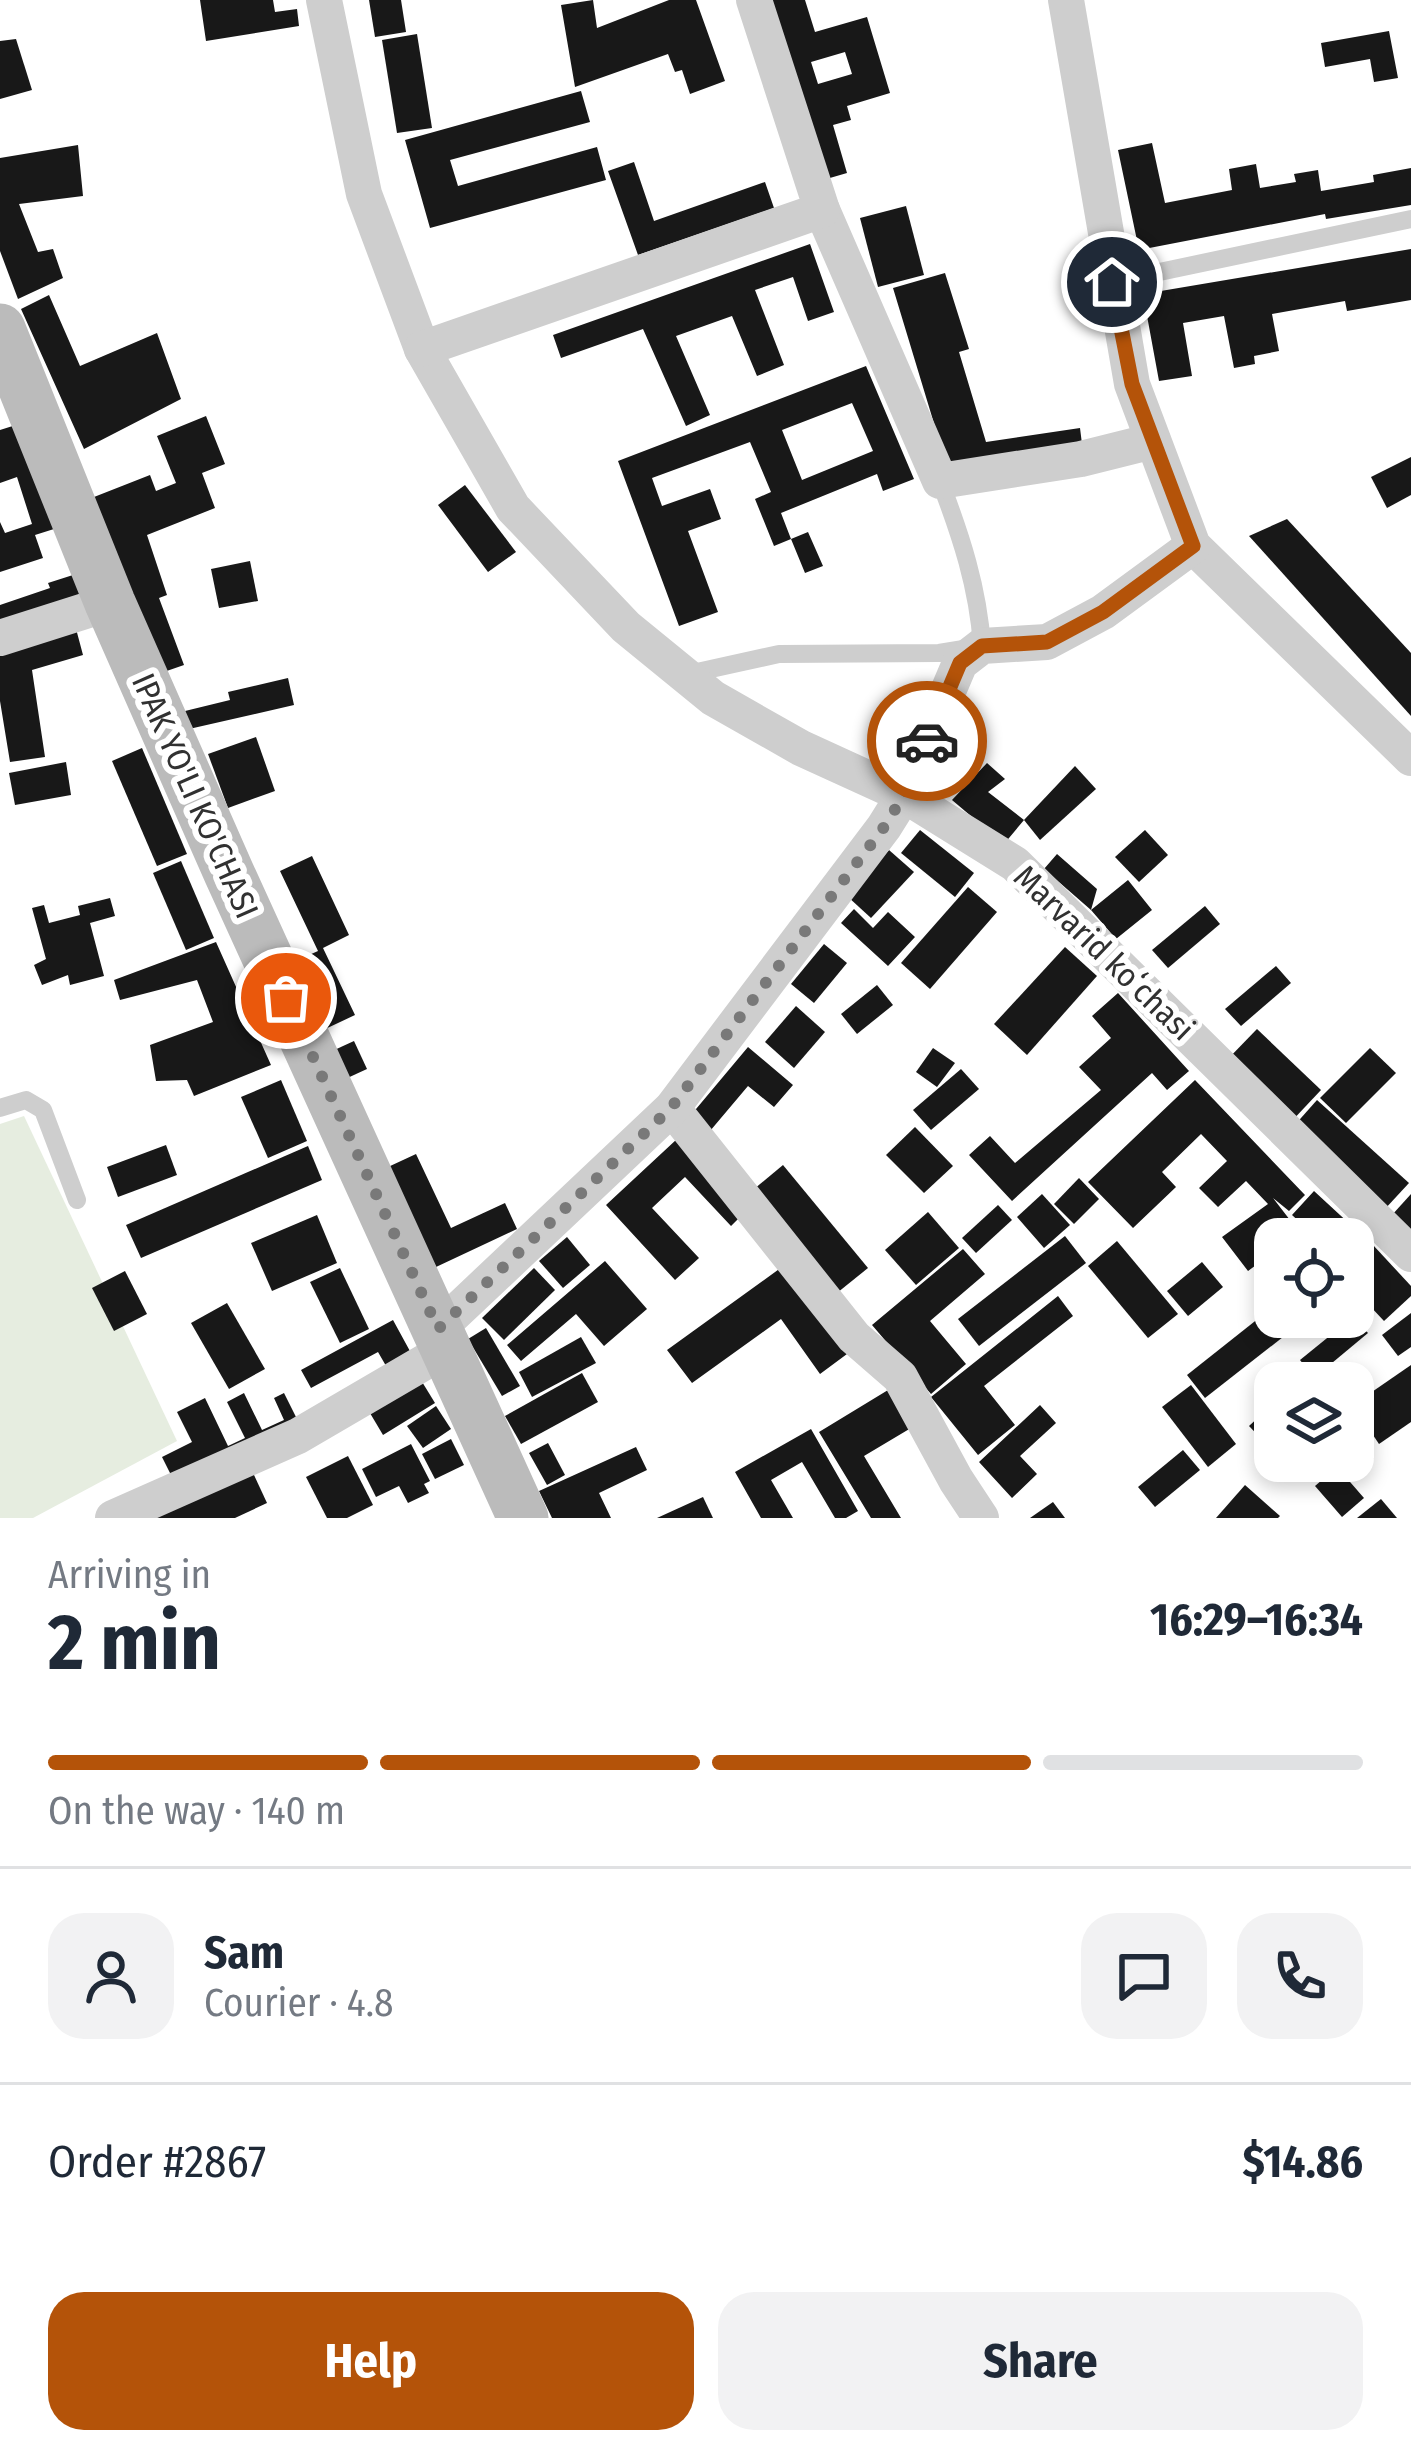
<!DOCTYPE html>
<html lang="en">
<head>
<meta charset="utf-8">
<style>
	body { margin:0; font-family:"Fira Sans Condensed",sans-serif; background:#f2f2f3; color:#1f2937; height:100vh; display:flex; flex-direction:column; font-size:45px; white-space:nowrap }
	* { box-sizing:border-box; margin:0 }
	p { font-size:39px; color:#747a83 }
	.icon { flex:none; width:66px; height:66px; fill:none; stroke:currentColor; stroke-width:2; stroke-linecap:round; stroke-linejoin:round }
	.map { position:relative; height:1518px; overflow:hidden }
	.side { display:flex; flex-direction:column; background:#fff; flex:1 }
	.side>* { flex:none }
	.tools { position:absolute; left:1254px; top:1218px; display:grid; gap:24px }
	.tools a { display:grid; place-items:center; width:120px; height:120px; border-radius:24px; background:#fff; box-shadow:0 6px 18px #0003; font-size:60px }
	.pin { position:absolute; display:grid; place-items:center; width:102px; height:102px; color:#fff; margin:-51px; border:6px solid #fff; border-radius:50%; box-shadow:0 3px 12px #0007 }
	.courier { position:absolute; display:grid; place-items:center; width:120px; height:120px; margin:-60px; border:9px solid #b45309; border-radius:50%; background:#fff; color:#222; box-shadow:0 3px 15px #0007 }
	.head em { font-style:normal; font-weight:700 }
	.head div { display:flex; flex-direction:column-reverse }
	.head { display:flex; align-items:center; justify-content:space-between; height:204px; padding:0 48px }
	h1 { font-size:78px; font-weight:700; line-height:90px }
	.bar { display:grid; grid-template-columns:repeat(4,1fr); gap:18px 12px; align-content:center; height:144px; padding:0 48px }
	.bar i { height:15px; border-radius:9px; background:#e0e1e3 }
	.bar .active { background:#b45309 }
	.bar p { grid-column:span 4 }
	.line { display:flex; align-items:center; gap:30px; padding:0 48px; border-top:3px solid #e0e1e3 }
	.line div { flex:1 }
	.round { display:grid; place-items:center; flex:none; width:126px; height:126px; border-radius:36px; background:#f2f2f3 }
	.button { display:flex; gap:24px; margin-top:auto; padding:24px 48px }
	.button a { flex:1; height:138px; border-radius:36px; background:#b45309; color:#fff; font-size:48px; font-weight:700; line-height:138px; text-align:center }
	.button a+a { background:#f2f2f3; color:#1f2937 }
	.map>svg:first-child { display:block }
	.green { fill:#e6ede0 }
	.building { fill:#181818; fill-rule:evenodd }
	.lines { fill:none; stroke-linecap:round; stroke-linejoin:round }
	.service { stroke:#cecece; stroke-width:18 }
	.minor { stroke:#cecece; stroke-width:36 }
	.secondary { stroke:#bbb; stroke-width:51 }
	.done { stroke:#797979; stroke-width:12; stroke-dasharray:0 21.6 }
	.route { stroke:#b45309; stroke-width:15 }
	.labels { text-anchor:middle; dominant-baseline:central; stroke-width:12; stroke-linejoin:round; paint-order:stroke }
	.street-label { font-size:33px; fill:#313131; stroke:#fff }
</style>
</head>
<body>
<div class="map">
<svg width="1411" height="1518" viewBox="0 0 1411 1518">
	<rect width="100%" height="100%" fill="#fff"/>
	<polygon class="green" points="24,1116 177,1441 33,1518 0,1518 0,1124"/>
	<g class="building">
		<polygon points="200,0 273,0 275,12 297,9 299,26 206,41"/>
		<polygon points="369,0 401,0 406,32 375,37"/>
		<polygon points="593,0 597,28 669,0 696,0 725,81 690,94 682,70 675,72 668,54 575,87 561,5"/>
		<path d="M 765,0 L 805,0 L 815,32 L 867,17 L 890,93 L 847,106 L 851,120 L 833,125 L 847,173 L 823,180 ZM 845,52 L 852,74 L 818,84 L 811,62 Z"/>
		<polygon points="1389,31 1398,78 1374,82 1370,59 1325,67 1321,43"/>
		<polygon points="417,34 432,128 397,133 382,40"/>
		<polygon points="16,39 32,90 0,99 0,41"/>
		<polygon points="581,91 590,122 450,160 458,186 597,147 606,180 430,228 405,140"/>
		<polygon points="1152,143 1165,203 1232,190 1229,169 1256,164 1260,188 1296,182 1294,174 1318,170 1321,191 1374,182 1373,175 1411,168 1411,205 1326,219 1325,214 1139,250 1118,150"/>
		<polygon points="78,145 83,196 19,204 38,252 53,249 63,278 18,299 0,251 0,158"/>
		<polygon points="634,162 654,221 765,182 774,208 638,255 608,171"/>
		<polygon points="906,206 924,275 878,287 860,218"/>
		<polygon points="810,244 834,312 808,321 793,277 755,290 784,365 757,376 732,316 676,336 710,415 686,426 643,329 561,358 553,335"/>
		<polygon points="1411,249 1411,300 1347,311 1345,301 1272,314 1279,351 1254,356 1255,364 1234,368 1224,316 1183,323 1192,376 1159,381 1143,294"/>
		<polygon points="945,273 969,349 959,352 986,442 1080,428 1083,452 949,473 893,288"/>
		<polygon points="49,295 80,366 157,333 181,399 84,449 21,309"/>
		<path d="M 866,366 L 914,479 L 883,491 L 877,474 L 781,513 L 791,539 L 808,532 L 823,566 L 805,573 L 791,539 L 774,546 L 755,499 L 771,492 L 750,442 L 652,478 L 662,506 L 710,489 L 721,519 L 688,531 L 718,612 L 679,626 L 618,461 ZM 852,403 L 873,451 L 802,480 L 782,430 Z"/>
		<polygon points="206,416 225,464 202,473 215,508 147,535 167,595 159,598 184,665 158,674 94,497 150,475 156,491 176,483 157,436"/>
		<polygon points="19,424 54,529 35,535 43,558 0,572 0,522 5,533 32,524 17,477 0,483 0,430"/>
		<polygon points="1411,457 1411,495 1387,508 1371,477"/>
		<polygon points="465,485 516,552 488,572 438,505"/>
		<polygon points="1287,519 1411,653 1411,716 1249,536"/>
		<polygon points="250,561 258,601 219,608 211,569"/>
		<polygon points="73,575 82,600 0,627 0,605 50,588 48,583"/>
		<polygon points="75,625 83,655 32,670 45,757 10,762 0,701 0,646"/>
		<polygon points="288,678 294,705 189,729 185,711 230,700 228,692"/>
		<polygon points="256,737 275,791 228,808 208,754"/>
		<polygon points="142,748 187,854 157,866 112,761"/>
		<polygon points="66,762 71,795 15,805 9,773"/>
		<polygon points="987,763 1005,779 988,792 1024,820 1004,844 952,800"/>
		<polygon points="1075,766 1096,789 1040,840 1024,820"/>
		<polygon points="920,830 974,873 955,897 901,853"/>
		<polygon points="1145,830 1168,855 1139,882 1115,857"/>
		<polygon points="889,850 914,872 871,918 847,896"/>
		<polygon points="1057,854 1097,889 1091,910 1128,880 1152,910 1116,939 1091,910 1044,869"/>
		<polygon points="312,856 349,935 323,948 355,1015 321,1031 289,964 318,951 280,871"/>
		<polygon points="181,861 214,938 186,950 153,873"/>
		<polygon points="968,887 997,912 930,989 901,963"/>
		<polygon points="110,898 115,916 90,923 104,976 70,985 68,975 42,985 34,965 46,959 32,908 44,905 49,923 80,915 78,906"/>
		<polygon points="1205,906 1220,924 1168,968 1152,950"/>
		<polygon points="854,909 873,928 888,912 915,937 888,966 841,923"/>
		<polygon points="216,942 271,1065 194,1096 187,1080 156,1081 150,1045 213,1022 197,980 120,1000 114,980"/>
		<polygon points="824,944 847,963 814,1003 791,984"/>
		<polygon points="1065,947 1097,976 1027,1055 994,1024"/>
		<polygon points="1276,966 1291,983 1241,1026 1225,1009"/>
		<polygon points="877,985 893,1005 857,1034 841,1014"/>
		<polygon points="1118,993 1189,1071 1167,1090 1152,1073 1012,1201 969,1155 990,1136 1015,1163 1101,1090 1079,1067 1111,1038 1092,1016"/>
		<polygon points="796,1006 825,1032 794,1068 765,1042"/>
		<polygon points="1257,1029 1321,1090 1289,1124 1225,1062"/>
		<polygon points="354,1041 367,1069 343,1080 330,1052"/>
		<polygon points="748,1047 793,1085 774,1107 748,1086 710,1131 691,1115"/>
		<polygon points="933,1048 955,1063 937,1087 916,1072"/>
		<polygon points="1370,1048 1396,1073 1346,1123 1320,1098"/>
		<polygon points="961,1069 979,1089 931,1130 913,1110"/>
		<polygon points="281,1080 307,1141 268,1158 241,1097"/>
		<polygon points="1195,1080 1305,1195 1289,1211 1273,1198 1300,1233 1291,1239 1275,1239 1275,1251 1248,1271 1222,1237 1268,1204 1246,1181 1218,1207 1199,1188 1227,1161 1201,1134 1162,1172 1176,1187 1133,1228 1088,1182"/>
		<polygon points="1317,1100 1409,1183 1384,1210 1293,1127"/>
		<polygon points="915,1127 953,1166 924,1193 886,1155"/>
		<polygon points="677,1139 745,1212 731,1226 685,1177 652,1208 699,1258 675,1280 606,1205"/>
		<polygon points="166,1145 177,1175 118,1197 107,1167"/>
		<polygon points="308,1146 322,1180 141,1258 126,1225"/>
		<polygon points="416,1154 451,1228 505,1203 517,1229 436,1267 388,1167"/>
		<polygon points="783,1165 868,1268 832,1297 748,1194"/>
		<polygon points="1079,1178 1099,1199 1074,1224 1054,1204"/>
		<polygon points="1314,1191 1366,1239 1353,1253 1353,1239 1318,1239 1292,1215"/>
		<polygon points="1042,1194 1070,1225 1044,1248 1017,1217"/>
		<polygon points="1411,1194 1411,1233 1392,1215"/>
		<polygon points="998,1205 1012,1220 976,1253 962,1238"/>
		<polygon points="928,1212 959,1248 916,1285 885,1250"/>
		<polygon points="317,1215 337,1263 272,1291 251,1243"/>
		<polygon points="1065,1236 1086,1263 979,1346 958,1319"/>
		<polygon points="567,1237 590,1265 563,1288 539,1261"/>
		<polygon points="1117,1241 1178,1314 1148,1338 1088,1266"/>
		<polygon points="1373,1245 1411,1286 1411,1296 1384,1321 1353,1288 1353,1264"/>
		<polygon points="963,1249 985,1274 930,1321 966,1364 931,1394 872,1325"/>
		<polygon points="605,1261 647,1309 604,1346 576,1314 521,1361 507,1345"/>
		<polygon points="1202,1262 1223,1287 1188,1316 1167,1291"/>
		<polygon points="782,1267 847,1354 820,1374 781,1319 692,1383 667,1350"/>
		<polygon points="340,1268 369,1329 340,1343 310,1282"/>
		<polygon points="534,1268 555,1290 504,1340 482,1318"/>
		<polygon points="125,1271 147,1314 114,1331 92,1288"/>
		<polygon points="1058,1296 1073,1316 984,1386 1015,1425 978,1455 931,1397"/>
		<polygon points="227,1303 265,1369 229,1389 191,1323"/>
		<polygon points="1411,1313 1411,1347 1398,1356 1382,1335"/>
		<polygon points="1264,1314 1283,1337 1205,1398 1187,1375"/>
		<polygon points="1353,1317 1368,1333 1314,1378 1300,1360"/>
		<polygon points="393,1320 417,1364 393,1378 378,1352 311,1388 301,1370"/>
		<polygon points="486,1328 520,1386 502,1396 468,1339"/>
		<polygon points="581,1337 596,1363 532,1397 519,1372"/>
		<polygon points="1411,1365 1411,1422 1379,1444 1353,1405"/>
		<polygon points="416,1372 435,1403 383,1435 364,1403"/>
		<polygon points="582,1373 598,1402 521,1444 505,1416"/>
		<polygon points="1191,1385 1236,1444 1208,1467 1162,1407"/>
		<polygon points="893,1387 916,1425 864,1456 901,1518 871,1518 819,1432"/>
		<polygon points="244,1393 262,1430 284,1420 274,1398 284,1393 301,1427 177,1487 162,1457 192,1442 177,1412 205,1398 228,1446 245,1438 227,1402"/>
		<polygon points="1275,1402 1275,1453 1249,1426"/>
		<polygon points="1040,1405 1056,1423 1020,1456 1037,1474 1012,1498 979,1462"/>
		<polygon points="436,1406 451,1429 423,1448 407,1426"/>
		<polygon points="811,1429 858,1511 846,1518 835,1518 802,1462 771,1480 793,1518 761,1518 735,1472"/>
		<polygon points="451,1439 464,1465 435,1479 422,1454"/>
		<polygon points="1360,1439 1374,1458 1350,1476 1338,1461 1353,1461 1353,1445"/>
		<polygon points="548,1443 565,1475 547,1485 529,1453"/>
		<polygon points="411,1444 430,1481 424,1484 429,1493 408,1503 399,1486 376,1497 362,1469"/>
		<polygon points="636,1447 647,1470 599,1493 611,1518 552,1518 539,1491"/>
		<polygon points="1183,1450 1200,1470 1155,1507 1138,1487"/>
		<polygon points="348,1456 373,1505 347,1518 327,1518 306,1477"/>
		<polygon points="247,1460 267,1503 235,1518 122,1518"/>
		<polygon points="1337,1467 1364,1498 1342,1517 1315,1486"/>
		<polygon points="1245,1485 1280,1516 1278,1518 1216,1518"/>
		<polygon points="703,1497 713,1518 657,1518"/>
		<polygon points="1381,1499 1397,1518 1357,1518"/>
		<polygon points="1053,1502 1065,1518 1030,1518"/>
	</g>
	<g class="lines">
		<g class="service">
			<polyline points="1112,282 1411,219"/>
			<path d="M 688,674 L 779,654 L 939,653 L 982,646 C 978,587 961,536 940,481"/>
			<polyline points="0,1108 26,1100 43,1110 77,1200"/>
		</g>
		<g class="minor">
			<polyline points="324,0 364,194 422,349 513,508 626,627 713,698 801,748 904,795 1015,864 1411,1254"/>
			<polyline points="1066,0 1132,384 1193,546 1411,758"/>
			<polyline points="822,210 940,481 1081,459 1153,441"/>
			<polyline points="422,349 822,210 754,0"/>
			<polyline points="0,638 110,603"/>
			<polyline points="672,1108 854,1337 900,1377 956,1480 981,1518"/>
			<polyline points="438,1329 672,1108 884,827 904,795 960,663 982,646 1047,642 1103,612 1193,546"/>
			<polyline points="113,1518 298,1436 447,1349"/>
		</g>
		<polyline class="secondary" points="0,329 110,603 229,873 523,1518"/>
	</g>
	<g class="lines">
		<polyline class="done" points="286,998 438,1329 671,1108 884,827 904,795 927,741"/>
		<polyline class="route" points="927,741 960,663 982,646 1047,642 1103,612 1193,546 1132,384 1112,282"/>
	</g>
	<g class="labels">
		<g class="street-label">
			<text transform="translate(195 796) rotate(66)">IPAK YO'LI KO'CHASI</text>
			<text transform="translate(1104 953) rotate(44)">Marvarid koʻchasi</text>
		</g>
	</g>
</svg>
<div class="tools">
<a><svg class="icon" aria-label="locate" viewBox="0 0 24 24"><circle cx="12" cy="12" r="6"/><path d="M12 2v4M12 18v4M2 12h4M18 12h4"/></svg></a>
<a><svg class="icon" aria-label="layers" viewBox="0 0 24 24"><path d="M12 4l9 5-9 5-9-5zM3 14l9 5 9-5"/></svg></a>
</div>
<div class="pin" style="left:286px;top:998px;background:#ea580c"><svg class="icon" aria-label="bag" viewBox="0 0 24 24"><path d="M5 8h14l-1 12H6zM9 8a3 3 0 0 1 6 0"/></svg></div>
<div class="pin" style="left:1112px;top:282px;background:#1f2937"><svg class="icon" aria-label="home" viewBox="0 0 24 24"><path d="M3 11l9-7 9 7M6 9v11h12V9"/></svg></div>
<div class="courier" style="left:927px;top:741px"><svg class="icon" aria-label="car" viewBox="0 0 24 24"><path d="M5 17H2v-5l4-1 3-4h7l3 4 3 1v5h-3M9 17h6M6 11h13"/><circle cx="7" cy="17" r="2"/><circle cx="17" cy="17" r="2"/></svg></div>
</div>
<section class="side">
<div class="head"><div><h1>2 min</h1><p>Arriving in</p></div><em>16:29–16:34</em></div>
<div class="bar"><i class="active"></i><i class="active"></i><i class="active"></i><i></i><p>On the way · 140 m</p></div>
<div class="line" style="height:216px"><a class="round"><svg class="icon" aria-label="person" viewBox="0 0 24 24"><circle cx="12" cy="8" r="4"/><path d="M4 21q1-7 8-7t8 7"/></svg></a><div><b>Sam</b><p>Courier · 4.8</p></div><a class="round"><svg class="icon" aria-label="chat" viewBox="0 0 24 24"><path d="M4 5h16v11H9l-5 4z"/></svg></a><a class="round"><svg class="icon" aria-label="phone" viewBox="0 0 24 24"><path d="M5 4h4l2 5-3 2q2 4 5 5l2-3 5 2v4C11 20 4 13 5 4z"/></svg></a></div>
<div class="line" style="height:156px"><div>Order #2867</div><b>$14.86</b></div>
<div class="button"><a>Help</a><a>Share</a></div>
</section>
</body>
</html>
